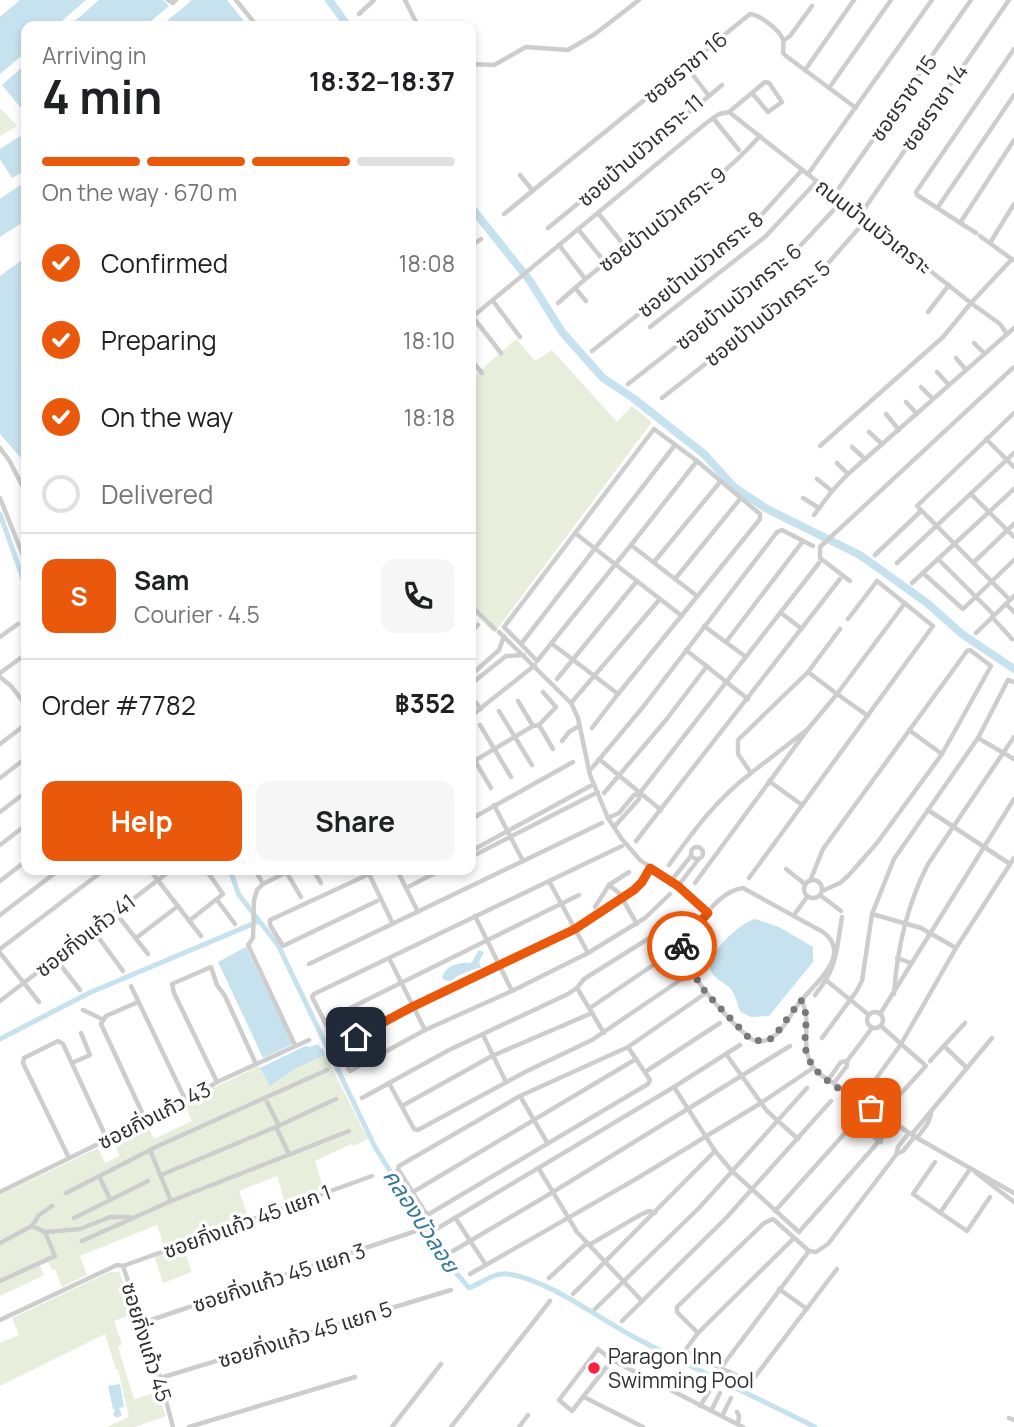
<!DOCTYPE html>
<html lang="en">
<head>
<meta charset="utf-8">
<style>
	body { margin:0; font-family:Manrope,"Noto Sans Thai",sans-serif; background:#f6f6f6; color:#202124; height:100vh; display:flex; flex-direction:column; font-size:26px; white-space:nowrap }
	* { box-sizing:border-box; margin:0 }
	p { font-size:23px; color:#757577 }
	.icon { flex:none; width:38px; height:38px; fill:none; stroke:currentColor; stroke-width:2; stroke-linecap:round; stroke-linejoin:round }
	.map { position:relative; flex:1; overflow:hidden }
	.panel { position:absolute; left:21px; top:21px; width:455px; height:854px; display:flex; flex-direction:column; background:#fff; border-radius:14px; box-shadow:0 4px 10px #0003 }
	.panel>* { flex:none }
	.pin { position:absolute; display:grid; place-items:center; width:60px; height:60px; color:#fff; margin:-30px; border-radius:14px; box-shadow:0 4px 10px #0006 }
	.courier { position:absolute; display:grid; place-items:center; width:70px; height:70px; margin:-35px; border:5px solid #ea580c; border-radius:50%; background:#fff; color:#222; box-shadow:0 2px 9px #0007 }
	.summary em { font-style:normal; font-weight:700 }
	.summary div { display:flex; flex-direction:column-reverse }
	.summary { display:flex; align-items:center; justify-content:space-between; height:119px; padding:0 21px }
	h1 { font-size:46px; font-weight:700; line-height:52px }
	.bar { display:grid; grid-template-columns:repeat(4,1fr); gap:10px 7px; align-content:center; height:84px; padding:0 21px }
	.bar i { height:9px; border-radius:5px; background:#e0e0e0 }
	.bar .active { background:#ea580c }
	.bar p { grid-column:span 4 }
	.line { display:flex; align-items:center; gap:18px; padding:0 21px; border-top:2px solid #e0e0e0 }
	.line div { flex:1 }
	.round { display:grid; place-items:center; flex:none; width:74px; height:74px; border-radius:14px; background:#f6f6f6 }
	ol { padding:0 21px; list-style:none }
	li { display:flex; align-items:center; gap:21px; height:77px }
	li p { margin-inline-start:auto }
	li .icon { padding:7px; border-radius:50%; background:#ea580c; color:#fff; stroke-width:4 }
	li:last-child { color:#757577 }
	li i { width:38px; height:38px; border:4px solid #e0e0e0; border-radius:50% }
	.cta { display:flex; gap:14px; margin-top:auto; padding:14px 21px }
	.cta a { flex:1; height:80px; border-radius:14px; background:#ea580c; color:#fff; font-size:28px; font-weight:700; line-height:80px; text-align:center }
	.cta a+a { background:#f6f6f6; color:#202124 }
	.map>svg:first-child { display:block }
	.green { fill:#e7eedc }
	.water { fill:#c7e2ef }
	.lines { fill:none; stroke-linecap:round; stroke-linejoin:round }
	.canal { stroke:#c7e2ef; stroke-width:5 }
	.river { stroke:#c7e2ef; stroke-width:8 }
	.minor { stroke:#cdcdcd; stroke-width:4.5 }
	.done { stroke:#787878; stroke-width:7; stroke-dasharray:0 12.6 }
	.route { stroke:#ea580c; stroke-width:9 }
	.poi-dot { fill:#f5243f; stroke:#fff; stroke-width:2.5 }
	.labels { text-anchor:middle; dominant-baseline:central; stroke-width:7; stroke-linejoin:round; paint-order:stroke }
	.street-label { font-size:21px; fill:#303030; stroke:#fff }
	.poi-label { font-size:21px; fill:#303030; stroke:#fff; text-anchor:start }
	.water-label { font-size:23px; font-style:italic; fill:#36789a; stroke:#fff }
</style>
</head>
<body>
<div class="map">
<svg width="1014" height="1427" viewBox="0 0 1014 1427">
	<rect width="100%" height="100%" fill="#fff"/>
	<g class="green">
		<polygon points="0,108 17,126 0,136"/>
		<polygon points="516,339 535,361 552,350 617,422 632,406 652,422 494,633 471,609 471,379"/>
		<polygon points="325,1055 368,1139 353,1146 351,1144 315,1161 325,1193 286,1207 277,1176 239,1191 249,1220 182,1245 192,1272 163,1283 154,1255 165,1250 157,1225 80,1256 87,1275 62,1287 55,1269 52,1270 48,1262 40,1265 44,1275 0,1296 0,1195 98,1148 105,1163 120,1156 114,1144 148,1127 154,1139 192,1121 184,1102 259,1066 270,1085 295,1069"/>
		<polygon points="110,1272 119,1272 135,1313 114,1321 122,1344 118,1347 134,1399 158,1392 166,1416 135,1427 107,1427 129,1417 118,1369 116,1370 105,1334 0,1386 0,1343 19,1335 12,1318"/>
	</g>
	<g class="water">
		<polygon points="20,0 86,0 56,26 26,26 26,52 0,74 0,17"/>
		<polygon points="99,0 163,0 169,6 145,26 69,26"/>
		<polygon points="192,0 227,0 248,26 161,26"/>
		<polygon points="26,64 26,114 2,85"/>
		<polygon points="25,133 26,170 12,178 0,159 0,149"/>
		<polygon points="26,181 26,220 0,237 0,199"/>
		<polygon points="26,257 26,460 20,457 0,434 0,276"/>
		<path d="M 755,919 L 779,927 L 813,947 L 813,962 L 769,1016 L 751,1017 L 741,1012 C 736,1004 737,996 730,988 C 723,982 713,978 710,969 C 706,954 741,922 755,919 Z"/>
		<polygon points="246,947 293,1044 263,1058 218,962"/>
		<path d="M 479,950 L 484,952 L 479,962 L 481,968 C 475,967 454,977 451,981 L 444,980 L 442,977 C 446,965 460,962 471,963 Z"/>
		<polygon points="318,1044 321,1049 323,1048 325,1055 295,1069 270,1086 260,1068 305,1046 310,1047"/>
		<polygon points="120,1384 124,1407 119,1408 122,1415 117,1418 113,1415 115,1410 113,1409 108,1386"/>
	</g>
	<g class="lines">
		<g class="canal">
			<polyline points="0,514 26,587"/>
			<path d="M 230,870 L 239,895 L 278,945 L 375,1147 L 446,1261 L 469,1288 C 482,1283 494,1272 508,1274 C 548,1280 597,1317 632,1336 C 692,1368 754,1396 815,1427"/>
			<polyline points="0,1039 89,993 257,922"/>
		</g>
		<g class="river">
			<polyline points="329,0 348,26"/>
			<polyline points="471,207 530,281 562,332 603,378 633,398 704,454 734,487 767,509 860,555 927,603 962,634 1014,669"/>
		</g>
		<g class="minor">
			<polyline points="168,0 173,3 176,0"/>
			<polyline points="236,0 257,26"/>
			<polyline points="405,0 418,26"/>
			<polyline points="359,14 374,0"/>
			<polyline points="409,26 415,22"/>
			<polyline points="783,41 790,36 812,6"/>
			<polyline points="471,64 494,65 526,47 568,50 595,34 639,0"/>
			<polyline points="805,70 854,0"/>
			<polyline points="829,88 891,0"/>
			<polyline points="709,96 722,85"/>
			<polyline points="729,112 971,303 1012,259"/>
			<polyline points="713,118 739,150"/>
			<polyline points="808,174 932,0"/>
			<polyline points="520,175 533,191"/>
			<polyline points="834,195 971,0"/>
			<polyline points="938,207 1014,95"/>
			<polyline points="598,213 623,244"/>
			<path d="M 504,214 L 750,14 C 760,15 780,30 783,40 C 784,44 783,49 783,53 L 786,56 L 856,108"/>
			<polyline points="860,215 1009,0"/>
			<polyline points="960,223 1014,140"/>
			<polyline points="548,228 709,96 686,66"/>
			<polyline points="578,229 603,260"/>
			<polyline points="976,233 917,195 916,192 1014,49"/>
			<polyline points="980,236 1013,260"/>
			<polyline points="990,243 1014,204"/>
			<polyline points="559,245 583,276"/>
			<polyline points="471,246 481,239"/>
			<polyline points="493,301 520,337"/>
			<path d="M 586,301 L 575,288 C 635,235 706,196 760,136"/>
			<polyline points="558,303 575,288"/>
			<polyline points="928,312 949,285"/>
			<polyline points="472,316 501,353"/>
			<polyline points="471,318 705,124 719,114 729,112 765,82 769,83 782,102 768,112 752,93"/>
			<polyline points="650,327 766,236 817,181"/>
			<polyline points="974,343 985,354"/>
			<polyline points="592,351 756,221 802,170"/>
			<polyline points="956,358 966,370"/>
			<polyline points="471,360 482,373"/>
			<polyline points="937,372 949,385"/>
			<polyline points="628,384 788,259 842,201"/>
			<polyline points="921,387 933,399"/>
			<polyline points="662,398 816,277 866,220"/>
			<polyline points="906,402 917,414"/>
			<polyline points="886,414 899,430"/>
			<polyline points="869,432 882,444"/>
			<polyline points="986,439 1014,467"/>
			<polyline points="820,446 943,337 971,303 1000,324 1007,334"/>
			<polyline points="852,447 865,459"/>
			<polyline points="0,448 9,460 26,493"/>
			<polyline points="837,463 848,474"/>
			<polyline points="817,479 832,491"/>
			<polyline points="971,494 1014,537"/>
			<polyline points="0,498 26,563"/>
			<polyline points="803,498 819,508"/>
			<polyline points="814,515 832,491 848,474 1014,328"/>
			<polyline points="575,533 682,616"/>
			<polyline points="631,545 537,661 521,644 675,445"/>
			<polyline points="875,555 921,511"/>
			<polyline points="938,559 994,615"/>
			<polyline points="654,562 720,482"/>
			<polyline points="897,563 1014,453"/>
			<polyline points="973,563 1014,524"/>
			<polyline points="923,573 963,609 1014,560"/>
			<polyline points="675,579 740,499"/>
			<polyline points="850,581 820,558 820,547 1014,367"/>
			<polyline points="912,583 1014,489"/>
			<polyline points="1010,600 917,506 1014,413"/>
			<polyline points="1006,604 1014,612"/>
			<polyline points="471,606 495,629"/>
			<polyline points="781,613 802,629"/>
			<polyline points="992,617 1012,639"/>
			<polyline points="704,626 746,657"/>
			<polyline points="471,632 478,625"/>
			<polyline points="499,632 571,703 578,718 590,775 608,818 621,838 640,860 678,886 707,913"/>
			<polyline points="976,633 1014,596"/>
			<polyline points="0,637 18,624"/>
			<polyline points="726,642 803,541"/>
			<polyline points="551,643 618,694"/>
			<polyline points="521,644 504,627 654,429 697,461 631,545 697,596"/>
			<polyline points="686,650 748,699"/>
			<polyline points="0,673 26,654"/>
			<polyline points="471,675 499,650 504,636"/>
			<polyline points="0,677 11,686 26,705"/>
			<polyline points="557,679 637,581"/>
			<polyline points="471,684 506,656 524,655"/>
			<polyline points="543,692 556,707 539,725 553,749"/>
			<polyline points="471,697 481,709"/>
			<polyline points="518,701 533,726"/>
			<polyline points="571,703 660,599"/>
			<polyline points="499,711 532,765"/>
			<polyline points="471,716 535,665"/>
			<polyline points="868,716 837,694 905,603"/>
			<polyline points="480,725 511,777"/>
			<polyline points="592,728 618,694 760,519 760,514 697,461"/>
			<polyline points="909,730 942,754"/>
			<polyline points="978,738 1014,759"/>
			<polyline points="562,741 569,732 579,726"/>
			<polyline points="0,744 26,724"/>
			<polyline points="471,754 491,788"/>
			<polyline points="599,759 661,810"/>
			<polyline points="471,763 533,726 539,725"/>
			<polyline points="592,768 643,707 777,532 782,530 813,546"/>
			<polyline points="751,773 808,729 837,694 808,672"/>
			<polyline points="0,778 26,758"/>
			<polyline points="769,781 802,805"/>
			<polyline points="604,793 666,720 707,666"/>
			<polyline points="471,798 471,799"/>
			<polyline points="494,805 523,861"/>
			<polyline points="928,810 1010,864"/>
			<polyline points="0,812 26,792"/>
			<polyline points="608,818 619,813 634,795 638,794"/>
			<polyline points="471,819 573,762"/>
			<polyline points="614,827 639,799 639,794 819,563"/>
			<polyline points="636,841 840,579"/>
			<polyline points="0,845 26,825"/>
			<polyline points="622,846 314,994 312,997 350,1071 425,1030 512,991 588,953 645,918 670,894"/>
			<circle cx="697" cy="853" r="6"/>
			<polyline points="471,851 594,784"/>
			<polyline points="471,857 598,792"/>
			<path d="M 669,865 C 694,830 717,799 751,773 L 738,754 L 738,740 L 808,672 L 840,629"/>
			<polyline points="786,869 805,884"/>
			<polyline points="150,870 201,936"/>
			<polyline points="255,870 263,884"/>
			<polyline points="285,870 301,897"/>
			<polyline points="291,870 263,884 257,890 254,900 253,938 248,945 295,1045"/>
			<polyline points="313,870 321,883"/>
			<polyline points="343,870 344,870"/>
			<polyline points="397,870 418,912"/>
			<polyline points="369,874 393,924"/>
			<polyline points="749,878 933,626 877,581 848,619"/>
			<circle cx="813" cy="889" r="9"/>
			<polyline points="0,881 26,861"/>
			<polyline points="549,881 588,953"/>
			<polyline points="671,881 691,856"/>
			<polyline points="810,881 823,849 967,651 970,650 991,666 942,754 877,843 848,876 840,883 822,891"/>
			<polyline points="695,883 808,729"/>
			<polyline points="609,885 619,893 637,924"/>
			<polyline points="678,886 698,860"/>
			<polyline points="406,888 441,870"/>
			<path d="M 743,888 L 823,932 C 854,955 813,985 799,1003 C 789,1016 778,1044 757,1041 C 745,1040 705,992 697,980 C 688,967 676,953 687,936 C 702,920 719,891 743,888 Z"/>
			<polyline points="820,895 841,911"/>
			<polyline points="217,900 235,924"/>
			<polyline points="377,901 283,946 270,925 270,920 378,870"/>
			<polyline points="595,907 609,885 629,872"/>
			<polyline points="115,912 148,954"/>
			<polyline points="872,914 921,928 956,948"/>
			<polyline points="0,915 59,870"/>
			<polyline points="794,915 807,897"/>
			<polyline points="475,916 512,991"/>
			<polyline points="189,921 223,894 206,870"/>
			<polyline points="93,930 123,971"/>
			<polyline points="136,938 178,906"/>
			<polyline points="0,949 104,870"/>
			<polyline points="0,953 39,1002"/>
			<polyline points="55,958 80,990"/>
			<polyline points="389,958 425,1030"/>
			<polyline points="897,958 911,963"/>
			<polyline points="309,964 602,823"/>
			<polyline points="827,981 869,1015"/>
			<polyline points="131,986 186,1101"/>
			<polyline points="577,988 604,1033"/>
			<path d="M 894,994 C 897,948 907,905 928,864 L 1014,737"/>
			<path d="M 815,995 C 838,967 836,951 842,917"/>
			<path d="M 801,1000 C 815,1025 795,1049 818,1073 L 917,1138 L 1014,1193"/>
			<polyline points="0,1001 171,870"/>
			<polyline points="138,1002 106,1016 101,1024 146,1121"/>
			<polyline points="590,1008 668,955"/>
			<polyline points="83,1010 102,1019"/>
			<circle cx="875" cy="1020" r="8"/>
			<polyline points="880,1014 1014,799"/>
			<polyline points="324,1021 579,895"/>
			<polyline points="881,1026 926,1066 894,1101"/>
			<polyline points="483,1035 506,1082"/>
			<polyline points="822,1038 856,992 862,981 872,914 894,859 978,738 1008,680 1014,682"/>
			<polyline points="944,1046 967,1068"/>
			<polyline points="337,1047 412,1007 575,929 634,890 642,882 650,868"/>
			<polyline points="628,1047 650,1080 648,1084 429,1214 425,1212 398,1169 399,1166 520,1096 628,1047 706,993"/>
			<polyline points="726,1054 767,1111 798,1139"/>
			<polyline points="930,1061 965,1023"/>
			<polyline points="72,1063 90,1055 81,1033"/>
			<polyline points="645,1072 720,1023"/>
			<polyline points="828,1080 841,1062 847,1061"/>
			<polyline points="217,1082 174,993 172,984 211,967 217,985 225,996 256,1064"/>
			<polyline points="389,1083 414,1129 418,1130 527,1071 592,1040 692,972"/>
			<polyline points="834,1083 847,1066 847,1061 872,1028"/>
			<polyline points="674,1087 715,1151 732,1171 799,1232 895,1123"/>
			<polyline points="870,1087 901,1044 956,948 1014,858"/>
			<polyline points="520,1096 548,1144"/>
			<polyline points="362,1098 449,1050 568,994 577,988 584,979 651,937 657,937 683,978"/>
			<polyline points="267,1102 279,1126"/>
			<polyline points="402,1106 492,1056 592,1013"/>
			<polyline points="276,1127 289,1154"/>
			<polyline points="912,1134 992,1038"/>
			<polyline points="917,1138 928,1123 931,1114"/>
			<polyline points="876,1139 890,1120"/>
			<polyline points="150,1150 171,1201"/>
			<polyline points="896,1154 903,1151 915,1136"/>
			<polyline points="69,1158 23,1063 24,1058 58,1041 63,1044 107,1139"/>
			<polyline points="935,1162 913,1194 967,1231 990,1197"/>
			<polyline points="539,1169 577,1232 642,1301"/>
			<polyline points="975,1172 1014,1202"/>
			<polyline points="161,1175 276,1127 336,1099"/>
			<polyline points="99,1176 110,1199"/>
			<polyline points="0,1192 186,1101 217,1082 309,1040"/>
			<polyline points="413,1192 636,1059"/>
			<polyline points="66,1193 160,1145 327,1070"/>
			<polyline points="775,1211 855,1122 881,1142"/>
			<polyline points="940,1213 970,1169"/>
			<polyline points="74,1218 148,1181"/>
			<polyline points="456,1219 486,1265"/>
			<polyline points="438,1228 674,1087 740,1045"/>
			<polyline points="45,1232 80,1229 110,1217 130,1217"/>
			<polyline points="794,1238 698,1333 686,1349 686,1352 751,1382 837,1269"/>
			<polyline points="82,1241 171,1201 349,1131"/>
			<polyline points="0,1243 32,1226 39,1215 52,1206"/>
			<polyline points="589,1245 640,1215 649,1211 655,1213"/>
			<polyline points="453,1251 553,1192 790,1046"/>
			<polyline points="123,1266 372,1176"/>
			<polyline points="470,1274 636,1179 761,1103 813,1068"/>
			<polyline points="549,1278 587,1243"/>
			<polyline points="0,1281 55,1256 45,1232 32,1226"/>
			<polyline points="779,1289 807,1309"/>
			<polyline points="573,1294 715,1151"/>
			<polyline points="595,1309 699,1208 807,1088"/>
			<polyline points="0,1320 117,1265 123,1266 160,1378 173,1427"/>
			<polyline points="622,1321 727,1217 831,1101"/>
			<polyline points="142,1323 416,1231"/>
			<polyline points="698,1333 677,1312 677,1307 764,1223 773,1219 809,1251 816,1252 828,1244 896,1155 898,1147 909,1133"/>
			<polyline points="612,1360 572,1411 559,1400 598,1349 612,1360 743,1427"/>
			<polyline points="720,1369 809,1251"/>
			<polyline points="160,1378 451,1290"/>
			<polyline points="584,1397 643,1427"/>
			<polyline points="700,1406 710,1390"/>
			<polyline points="711,1411 720,1393"/>
			<polyline points="737,1412 739,1416 738,1424"/>
			<polyline points="722,1416 731,1398"/>
			<polyline points="1009,1418 1014,1420"/>
			<polyline points="189,1427 355,1377"/>
			<polyline points="392,1427 441,1364"/>
			<polyline points="451,1427 550,1301"/>
			<polyline points="519,1427 528,1415"/>
		</g>
	</g>
	<g class="lines">
		<path class="done" d="M 682,946 L 685,961 L 706,993 L 751,1040 L 763,1041 L 773,1038 L 801,1000 C 809,1015 805,1026 805,1042 C 805,1076 847,1092 871,1108"/>
		<polyline class="route" points="356,1037 412,1007 575,929 634,890 642,882 650,868 678,886 708,913 687,936 682,946"/>
	</g>
	<circle class="poi-dot" cx="594" cy="1368" r="7"/>
	<g class="labels">
		<g class="street-label">
			<text transform="translate(685 67) rotate(-39)">ซอยราชา 16</text>
			<text transform="translate(903 98) rotate(-55)">ซอยราชา 15</text>
			<text transform="translate(934 107) rotate(-55)">ซอยราชา 14</text>
			<text transform="translate(640 150) rotate(-41)">ซอยบ้านบัวเกราะ 11</text>
			<text transform="translate(662 219) rotate(-38)">ซอยบ้านบัวเกราะ 9</text>
			<text transform="translate(874 226) rotate(38)">ถนนบ้านบัวเกราะ</text>
			<text transform="translate(700 264) rotate(-39)">ซอยบ้านบัวเกราะ 8</text>
			<text transform="translate(738 296) rotate(-39)">ซอยบ้านบัวเกราะ 6</text>
			<text transform="translate(767 313) rotate(-39)">ซอยบ้านบัวเกราะ 5</text>
			<text transform="translate(85 935) rotate(-38)">ซอยกิ่งแก้ว 41</text>
			<text transform="translate(154 1115) rotate(-27)">ซอยกิ่งแก้ว 43</text>
			<text transform="translate(247 1221) rotate(-20)">ซอยกิ่งแก้ว 45 แยก 1</text>
			<text transform="translate(279 1277) rotate(-18)">ซอยกิ่งแก้ว 45 แยก 3</text>
			<text transform="translate(305 1334) rotate(-17)">ซอยกิ่งแก้ว 45 แยก 5</text>
			<text transform="translate(147 1342) rotate(73)">ซอยกิ่งแก้ว 45</text>
		</g>
		<g class="poi-label">
			<text x="608" y="1356">Paragon Inn<tspan x="608" dy="24">Swimming Pool</tspan></text>
		</g>
		<g class="water-label">
			<text transform="translate(422 1220) rotate(57)">คลองบัวลอย</text>
		</g>
	</g>
</svg>
<div class="pin" style="left:871px;top:1108px;background:#ea580c"><svg class="icon" aria-label="bag" viewBox="0 0 24 24"><path d="M5 8h14l-1 12H6zM9 8a3 3 0 0 1 6 0"/></svg></div>
<div class="pin" style="left:356px;top:1037px;background:#1f2937"><svg class="icon" aria-label="home" viewBox="0 0 24 24"><path d="M3 11l9-7 9 7M6 9v11h12V9"/></svg></div>
<div class="courier" style="left:682px;top:946px"><svg class="icon" aria-label="bike" viewBox="0 0 24 24"><circle cx="6" cy="16" r="4"/><circle cx="18" cy="16" r="4"/><path d="M6 16l4-8h5l3 8M10 8l3 8H6M13 5h3"/></svg></div>
<section class="panel">
<div class="summary"><div><h1>4 min</h1><p>Arriving in</p></div><em>18:32–18:37</em></div>
<div class="bar"><i class="active"></i><i class="active"></i><i class="active"></i><i></i><p>On the way · 670 m</p></div>
<ol>
<li><svg class="icon" aria-label="check" viewBox="0 0 24 24"><path d="M5 12l5 5 9-10"/></svg>Confirmed<p>18:08</p></li>
<li><svg class="icon" aria-label="check" viewBox="0 0 24 24"><path d="M5 12l5 5 9-10"/></svg>Preparing<p>18:10</p></li>
<li><svg class="icon" aria-label="check" viewBox="0 0 24 24"><path d="M5 12l5 5 9-10"/></svg>On the way<p>18:18</p></li>
<li><i></i>Delivered</li>
</ol>
<div class="line" style="height:126px"><b class="round" style="background:#ea580c;color:#fff">S</b><div><b>Sam</b><p>Courier · 4.5</p></div><a class="round"><svg class="icon" aria-label="phone" viewBox="0 0 24 24"><path d="M5 4h4l2 5-3 2q2 4 5 5l2-3 5 2v4C11 20 4 13 5 4z"/></svg></a></div>
<div class="line" style="height:91px"><div>Order #7782</div><b>฿352</b></div>
<div class="cta"><a>Help</a><a>Share</a></div>
</section>
</div>
</body>
</html>
